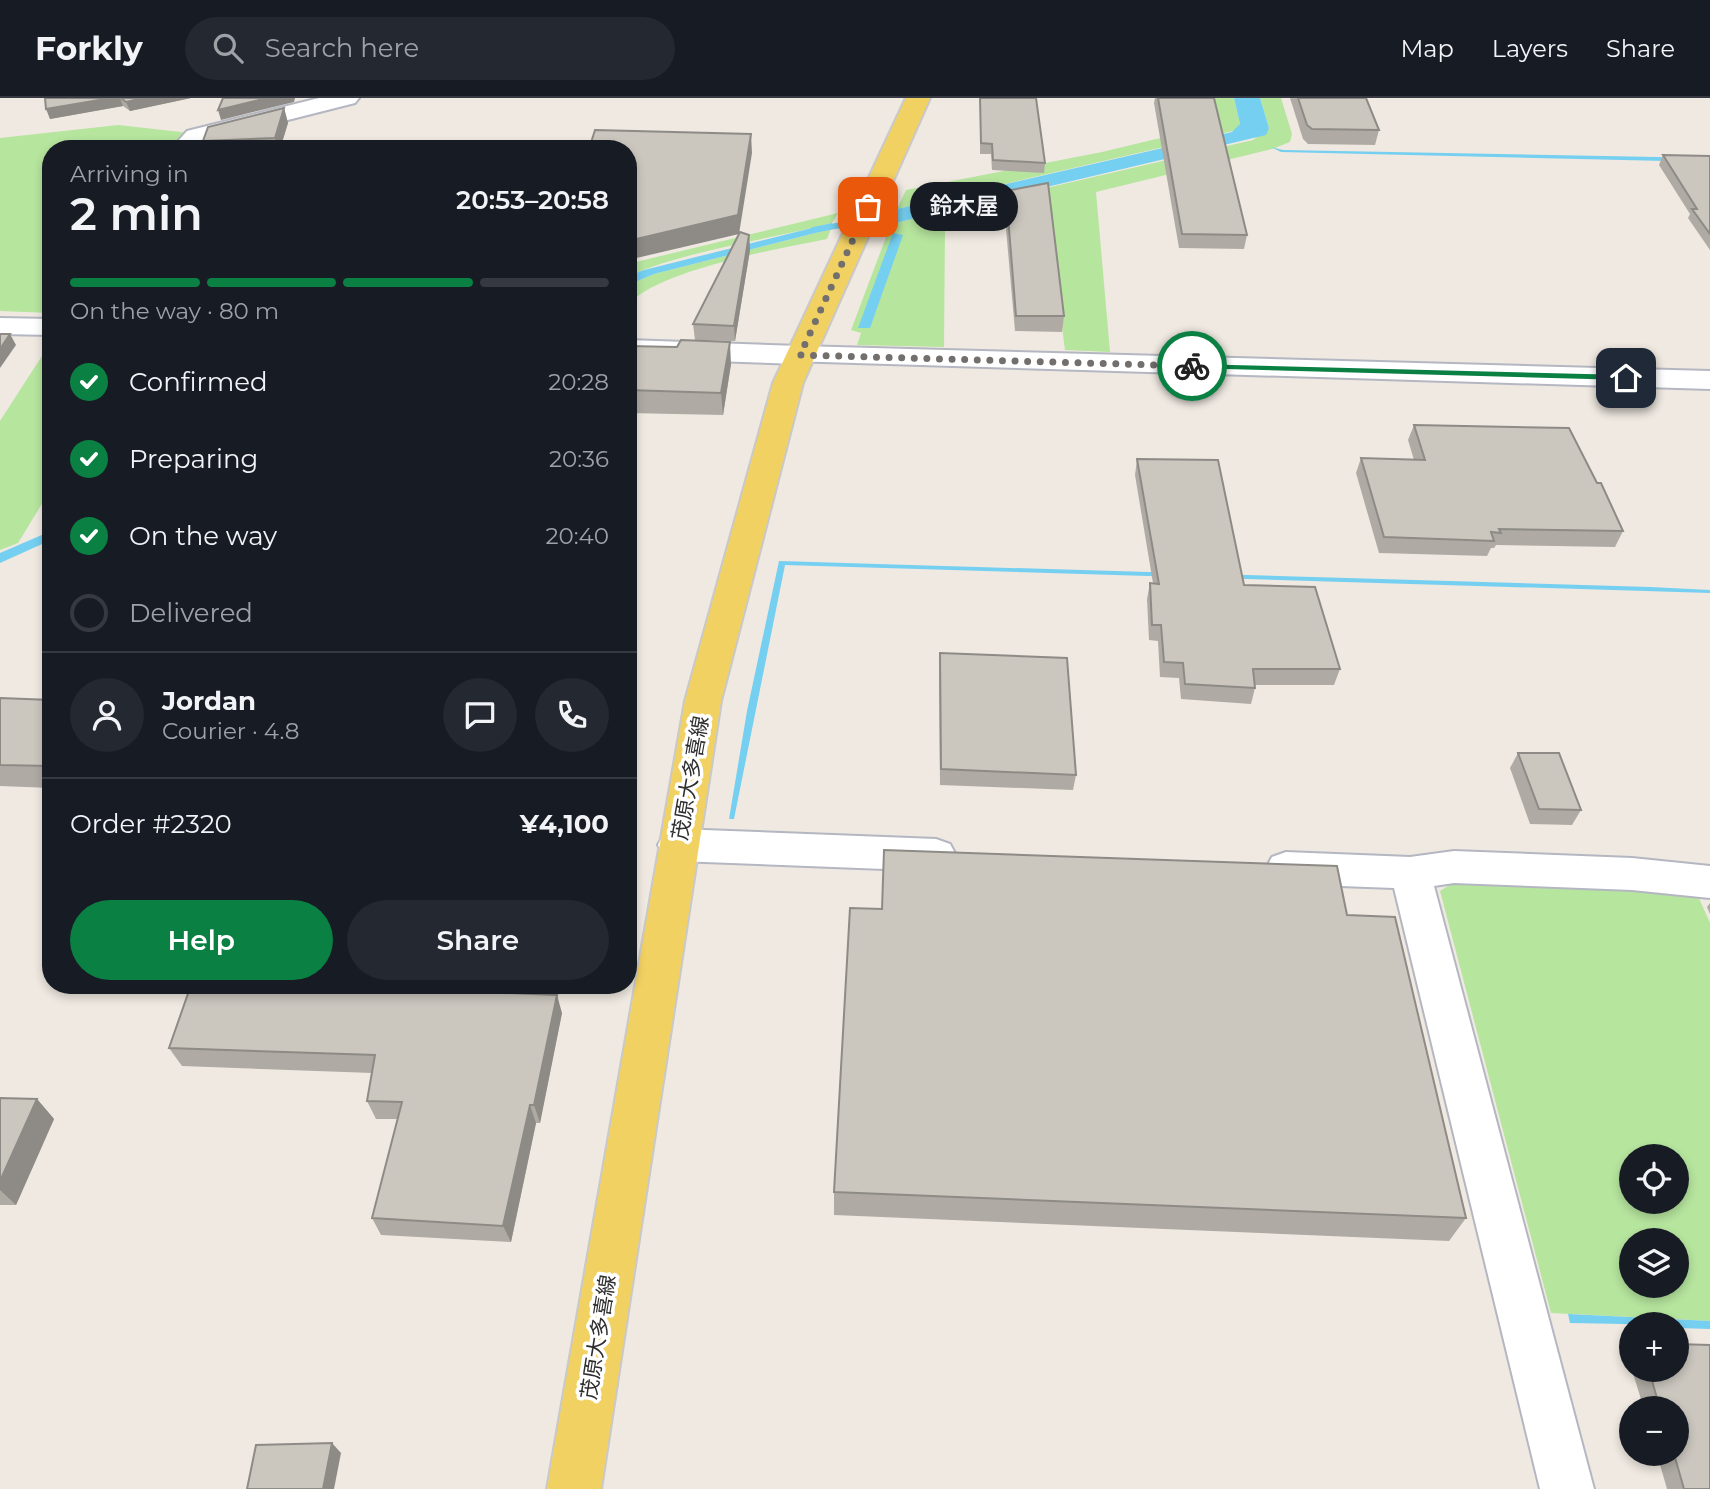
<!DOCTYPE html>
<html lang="en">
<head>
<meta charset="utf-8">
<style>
	body { margin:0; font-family:Montserrat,"Noto Sans JP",sans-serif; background:#242831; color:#f1f3f6; height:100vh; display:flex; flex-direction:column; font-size:26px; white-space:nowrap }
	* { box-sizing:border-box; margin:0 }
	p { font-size:23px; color:#9ea1a6 }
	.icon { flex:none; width:38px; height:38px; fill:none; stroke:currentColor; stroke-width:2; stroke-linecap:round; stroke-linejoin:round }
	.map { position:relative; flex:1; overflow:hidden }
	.details { position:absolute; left:42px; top:42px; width:595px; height:854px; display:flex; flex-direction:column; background:#171b24; border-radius:28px; box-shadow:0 4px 10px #0003 }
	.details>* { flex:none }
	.fabs { position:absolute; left:1619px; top:1046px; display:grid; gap:14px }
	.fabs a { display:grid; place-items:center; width:70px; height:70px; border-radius:50%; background:#171b24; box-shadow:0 4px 10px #0003; font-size:35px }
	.pin { position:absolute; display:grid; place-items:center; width:60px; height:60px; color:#fff; margin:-30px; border-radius:14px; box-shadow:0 4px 10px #0006 }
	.courier { position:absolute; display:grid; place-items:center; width:70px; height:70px; margin:-35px; border:5px solid #0b8043; border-radius:50%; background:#fff; color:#222; box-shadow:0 2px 9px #0007 }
	.bubble { position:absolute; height:49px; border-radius:24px; background:#171b24; box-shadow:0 4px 10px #0003; font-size:23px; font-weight:600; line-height:49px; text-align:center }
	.headline em { font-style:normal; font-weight:600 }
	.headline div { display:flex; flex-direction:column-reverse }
	.headline { display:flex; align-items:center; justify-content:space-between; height:119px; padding:0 28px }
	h1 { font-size:46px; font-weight:600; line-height:52px }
	.bar { display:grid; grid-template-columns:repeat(4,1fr); gap:10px 7px; align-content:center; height:84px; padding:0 28px }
	.bar i { height:9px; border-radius:5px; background:#363941 }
	.bar .current { background:#0b8043 }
	.bar p { grid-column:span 4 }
	.line { display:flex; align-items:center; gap:18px; padding:0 28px; border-top:2px solid #363941 }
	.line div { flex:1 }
	.round { display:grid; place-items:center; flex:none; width:74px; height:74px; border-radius:37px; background:#242831 }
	ol { padding:0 28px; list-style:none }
	li { display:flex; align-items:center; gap:21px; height:77px }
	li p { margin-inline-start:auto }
	li .icon { padding:7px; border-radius:50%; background:#0b8043; color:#fff; stroke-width:4 }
	li:last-child { color:#9ea1a6 }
	li i { width:38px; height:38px; border:4px solid #363941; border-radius:50% }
	.button { display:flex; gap:14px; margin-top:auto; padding:14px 28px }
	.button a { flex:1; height:80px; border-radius:42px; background:#0b8043; color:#fff; font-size:28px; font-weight:600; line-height:80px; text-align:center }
	.button a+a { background:#242831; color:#f1f3f6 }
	header { display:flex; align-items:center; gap:42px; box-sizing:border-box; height:98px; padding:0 35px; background:#171b24; border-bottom:2px solid #363941 }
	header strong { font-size:33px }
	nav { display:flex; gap:38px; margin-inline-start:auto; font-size:24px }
	.search { width:490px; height:63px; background:#242831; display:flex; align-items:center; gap:18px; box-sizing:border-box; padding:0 24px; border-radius:38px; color:#9ea1a6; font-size:26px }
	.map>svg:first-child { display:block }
	.green { fill:#b6e59e; fill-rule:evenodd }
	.water { fill:#75cff0 }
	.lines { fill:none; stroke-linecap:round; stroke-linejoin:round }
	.stream { fill:#75cff0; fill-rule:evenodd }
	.minor-casing { stroke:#b4b7c1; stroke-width:4 }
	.tertiary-casing { stroke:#b4b7c1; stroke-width:4 }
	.primary-casing { stroke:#c9c9c9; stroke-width:4 }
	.minor { fill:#fff; fill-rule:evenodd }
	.tertiary { fill:#fff; fill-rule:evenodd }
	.primary { fill:#f2d163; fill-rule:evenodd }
	.wall { fill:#afaba4 }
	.shaded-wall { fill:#8e8b86 }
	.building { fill:#cbc7bf; stroke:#8e8b86; stroke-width:2 }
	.route { fill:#0b8043 }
	.done { stroke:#726f6d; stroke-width:7; stroke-dasharray:0 12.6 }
	.labels { text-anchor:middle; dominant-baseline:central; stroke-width:7; stroke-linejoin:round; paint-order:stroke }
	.street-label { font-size:21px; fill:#2e2e2e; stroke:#fff }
</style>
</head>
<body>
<header>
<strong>Forkly</strong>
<div class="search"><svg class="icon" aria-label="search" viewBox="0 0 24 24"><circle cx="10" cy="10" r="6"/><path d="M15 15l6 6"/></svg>Search here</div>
<nav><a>Map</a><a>Layers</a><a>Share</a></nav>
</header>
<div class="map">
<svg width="1710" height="1391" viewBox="0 0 1710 1391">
	<rect width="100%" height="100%" fill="#efe9e1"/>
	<g class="green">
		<polygon points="1213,0 1234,0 1240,26 1237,32 897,111 906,92 1102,54 1219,26"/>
		<polygon points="1260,0 1281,0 1292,36 1290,44 1272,51 1096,94 1110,254 1065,252 1049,125 1006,124 1004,117 945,129 944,249 857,247 861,235 851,232 891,126 1253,42 1269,30"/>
		<polygon points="118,27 190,35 175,44 173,51 51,51 51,215 0,213 0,40"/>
		<path d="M 838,115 L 832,125 C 767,142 692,151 628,178 L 628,166 L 636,164 Z"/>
		<path d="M 831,131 L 827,141 C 777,151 663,171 628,206 L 628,187 L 654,176 Z"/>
		<polygon points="51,244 51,391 18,445 0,452 0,323"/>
		<path d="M 1459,781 L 1574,787 L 1698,798 L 1710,825 L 1710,1223 L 1551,1215 L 1440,793 ZM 1631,1059 L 1676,1059 L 1676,1104 L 1631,1104 ZM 1631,1143 L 1676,1143 L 1676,1188 L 1631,1188 Z"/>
	</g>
	<g class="water">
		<polygon points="1234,0 1260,0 1269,30 1266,37 891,126 897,111 1232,34 1240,26"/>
		<polygon points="1271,49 1283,52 1710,60 1710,64 1281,54"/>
		<polygon points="832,125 831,131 654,176 628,187 628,178 644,172"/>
		<polygon points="893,135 903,137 870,230 858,230"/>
		<polygon points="779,463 1650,489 1710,492 1710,495 785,467 734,721 729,721 747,613"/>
		<polygon points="1568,1216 1710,1223 1710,1231 1677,1230 1676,1227 1570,1225"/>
	</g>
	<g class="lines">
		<g class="stream">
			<polygon points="915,111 920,114 919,116 813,135 808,132 813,129"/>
			<polygon points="51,433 51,442 0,465 0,455"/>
		</g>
		<g class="minor-casing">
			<g id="minor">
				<polygon points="319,0 359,0 355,5 205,43 197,51 171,51 187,33"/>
				<polygon points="800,248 1710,273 1710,291 790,263 786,257 790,251"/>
				<polygon points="678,731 936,741 950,746 956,757 950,768 936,773 678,763 664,758 658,747 664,736"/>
				<polygon points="1454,753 1632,760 1710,768 1710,800 1632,792 1454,785 1434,788 1594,1391 1540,1391 1394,790 1286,786 1272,781 1266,770 1272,759 1286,754 1410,759"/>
			</g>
		</g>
		<g class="tertiary-casing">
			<g id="tertiary">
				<polygon points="0,220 51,221 51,237 0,236"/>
				<polygon points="628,242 800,248 810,251 814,257 810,263 800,266 628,260"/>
			</g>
		</g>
		<g class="primary-casing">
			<polygon id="primary" points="906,0 930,0 803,285 721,603 601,1391 547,1391 685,603 773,285"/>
		</g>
		<use href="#minor" class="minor"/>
		<use href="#tertiary" class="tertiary"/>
		<use href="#primary" class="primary"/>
	</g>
	<g class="wall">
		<polygon points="45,0 191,0 130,13 123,8 50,21"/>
		<polygon points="980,0 1045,65 1044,75 992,72 991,56 980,56"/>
		<polygon points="1155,0 1214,0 1247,137 1244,151 1179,150 1154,5"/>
		<polygon points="1290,0 1366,0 1379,32 1375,47 1308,46 1303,41"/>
		<polygon points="284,10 288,25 280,51 206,51 203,43"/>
		<polygon points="1663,57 1710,58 1710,152 1688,120 1690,116 1659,67"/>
		<polygon points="1006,93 1064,218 1062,234 1015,233 1004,108"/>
		<polygon points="749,137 750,152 735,243 695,242 693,226"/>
		<polygon points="628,248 731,266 723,317 628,315"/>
		<polygon points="1414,327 1597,385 1623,433 1615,449 1496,447 1494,450 1491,450 1487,458 1379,455 1356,375 1361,360 1414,362 1408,342"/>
		<polygon points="1137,361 1244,487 1340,571 1334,587 1255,587 1255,590 1251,606 1181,601 1179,580 1160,579 1158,543 1149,542 1147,501 1150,485 1153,485 1135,377"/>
		<polygon points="940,555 1076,677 1073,692 940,687 939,570"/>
		<polygon points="0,600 51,602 51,690 0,688"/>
		<polygon points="1518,655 1581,712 1572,727 1530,726 1510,670"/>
		<polygon points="1710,805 1710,816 1707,809"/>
		<polygon points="882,811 1347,817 1466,1120 1449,1143 834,1117 834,1094"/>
		<polygon points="562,915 540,1025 536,1025 511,1144 381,1137 372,1120 398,1021 376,1021 367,1003 372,975 182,968 169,950"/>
		<polygon points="0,1000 37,1001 54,1021 16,1107 0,1107"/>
		<polygon points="1631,1252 1631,1267 1628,1255"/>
		<polygon points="1632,1272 1676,1272 1710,1391 1667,1391 1657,1356 1676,1356 1676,1311 1644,1311"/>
	</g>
	<g class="shaded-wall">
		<polygon points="111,0 120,0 123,8 50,21 46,11"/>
		<polygon points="143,0 191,0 130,13 126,4"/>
		<polygon points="267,0 295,0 294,4 221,22 218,12"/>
		<polygon points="284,10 288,25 280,51 278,51 275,40"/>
		<polygon points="751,36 752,55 739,136 628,162 628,143"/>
		<polygon points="749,137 750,152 735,243 734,228"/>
		<polygon points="10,236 16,247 0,270 0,251"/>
		<polygon points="730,244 731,266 723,317 721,295"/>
		<polygon points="557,897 562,915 540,1025 534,1007"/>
		<polygon points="37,1001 54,1021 16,1107 0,1092 0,1083"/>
		<polygon points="530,1007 536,1025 511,1144 503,1128"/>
		<polygon points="332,1345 341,1355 334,1391 323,1391"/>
	</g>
	<g class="building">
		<polygon points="45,0 111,0 46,11"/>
		<polygon points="121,0 143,0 126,4"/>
		<polygon points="223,0 267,0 218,12"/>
		<polygon points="980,0 1036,0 1045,65 993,62 992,46 981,45"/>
		<polygon points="1158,0 1214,0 1247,137 1182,136"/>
		<polygon points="1298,0 1366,0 1379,32 1312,31 1307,27"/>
		<polygon points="284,10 275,40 203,43 208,29"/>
		<polygon points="595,32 751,36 738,117 628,143 628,51 589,51"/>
		<polygon points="1663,57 1710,58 1710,136 1692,111 1697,111"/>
		<polygon points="1048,85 1064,218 1016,218 1006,93"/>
		<polygon points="740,134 749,137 734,228 693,226"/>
		<polygon points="0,236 10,236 0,251"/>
		<polygon points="681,242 730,244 721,295 628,292 628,248 677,249"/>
		<polygon points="1414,327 1569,330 1597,385 1601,385 1623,433 1499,431 1501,435 1491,434 1494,443 1384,439 1361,360 1425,362"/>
		<polygon points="1137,361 1218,362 1244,487 1315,489 1340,571 1253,571 1255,590 1185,586 1183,565 1164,564 1161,527 1152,527 1150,485 1159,486"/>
		<polygon points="940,555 1067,560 1076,677 941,671"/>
		<polygon points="0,600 51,602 51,668 0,667"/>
		<polygon points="1518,655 1559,655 1581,712 1539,711"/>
		<polygon points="884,752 1337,768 1347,817 1395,819 1466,1120 834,1094 850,810 882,811"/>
		<polygon points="191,887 306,887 557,897 534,1007 530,1007 503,1128 372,1120 402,1004 367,1003 375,957 169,950"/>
		<polygon points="0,1000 37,1001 0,1083"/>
		<polygon points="1676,1246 1710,1247 1710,1391 1684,1391 1674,1356 1676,1356 1676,1311 1660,1311 1649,1272 1676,1272"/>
		<polygon points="332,1345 323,1391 247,1391 256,1347"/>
	</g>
	<polygon class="route" points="1192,266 1626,277 1630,280 1626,282 1189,270"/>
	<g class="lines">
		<polyline class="done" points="868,109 800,257 1192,268"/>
	</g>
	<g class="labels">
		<g class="street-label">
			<text transform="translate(690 680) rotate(-80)">茂原大多喜線</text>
			<text transform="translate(598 1239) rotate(-81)">茂原大多喜線</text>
		</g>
	</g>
</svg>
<div class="fabs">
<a><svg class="icon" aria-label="locate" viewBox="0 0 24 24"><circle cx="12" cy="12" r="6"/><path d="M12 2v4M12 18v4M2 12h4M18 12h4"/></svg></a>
<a><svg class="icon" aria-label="layers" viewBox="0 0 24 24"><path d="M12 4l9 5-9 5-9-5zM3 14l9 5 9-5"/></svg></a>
<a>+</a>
<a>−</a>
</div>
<div class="pin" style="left:868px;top:109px;background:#ea580c"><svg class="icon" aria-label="bag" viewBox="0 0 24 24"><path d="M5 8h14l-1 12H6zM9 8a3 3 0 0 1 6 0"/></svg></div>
<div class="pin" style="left:1626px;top:280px;background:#1f2937"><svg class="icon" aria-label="home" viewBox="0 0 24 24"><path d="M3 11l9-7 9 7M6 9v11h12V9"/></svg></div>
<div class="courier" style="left:1192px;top:268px"><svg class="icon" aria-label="bike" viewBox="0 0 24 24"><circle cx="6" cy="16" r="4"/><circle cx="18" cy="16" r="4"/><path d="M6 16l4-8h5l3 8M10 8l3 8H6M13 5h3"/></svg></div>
<div class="bubble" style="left:910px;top:84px;width:108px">鈴木屋</div>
<section class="details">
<div class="headline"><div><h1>2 min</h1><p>Arriving in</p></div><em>20:53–20:58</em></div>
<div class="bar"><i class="current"></i><i class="current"></i><i class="current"></i><i></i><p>On the way · 80 m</p></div>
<ol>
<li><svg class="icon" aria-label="check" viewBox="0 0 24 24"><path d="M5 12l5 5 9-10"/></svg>Confirmed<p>20:28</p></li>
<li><svg class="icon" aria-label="check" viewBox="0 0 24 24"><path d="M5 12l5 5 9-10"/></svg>Preparing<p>20:36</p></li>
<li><svg class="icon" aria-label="check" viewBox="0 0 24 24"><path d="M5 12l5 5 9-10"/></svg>On the way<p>20:40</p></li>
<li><i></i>Delivered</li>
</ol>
<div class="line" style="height:126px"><a class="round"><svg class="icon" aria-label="person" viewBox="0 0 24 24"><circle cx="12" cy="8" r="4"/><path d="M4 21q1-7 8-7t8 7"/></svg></a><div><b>Jordan</b><p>Courier · 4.8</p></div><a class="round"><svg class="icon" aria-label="chat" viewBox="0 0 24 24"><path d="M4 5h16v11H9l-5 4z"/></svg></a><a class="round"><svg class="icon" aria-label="phone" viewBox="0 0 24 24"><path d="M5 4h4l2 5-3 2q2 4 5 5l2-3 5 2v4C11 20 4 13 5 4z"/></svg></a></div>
<div class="line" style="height:91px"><div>Order #2320</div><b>¥4,100</b></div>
<div class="button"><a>Help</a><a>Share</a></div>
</section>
</div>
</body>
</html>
